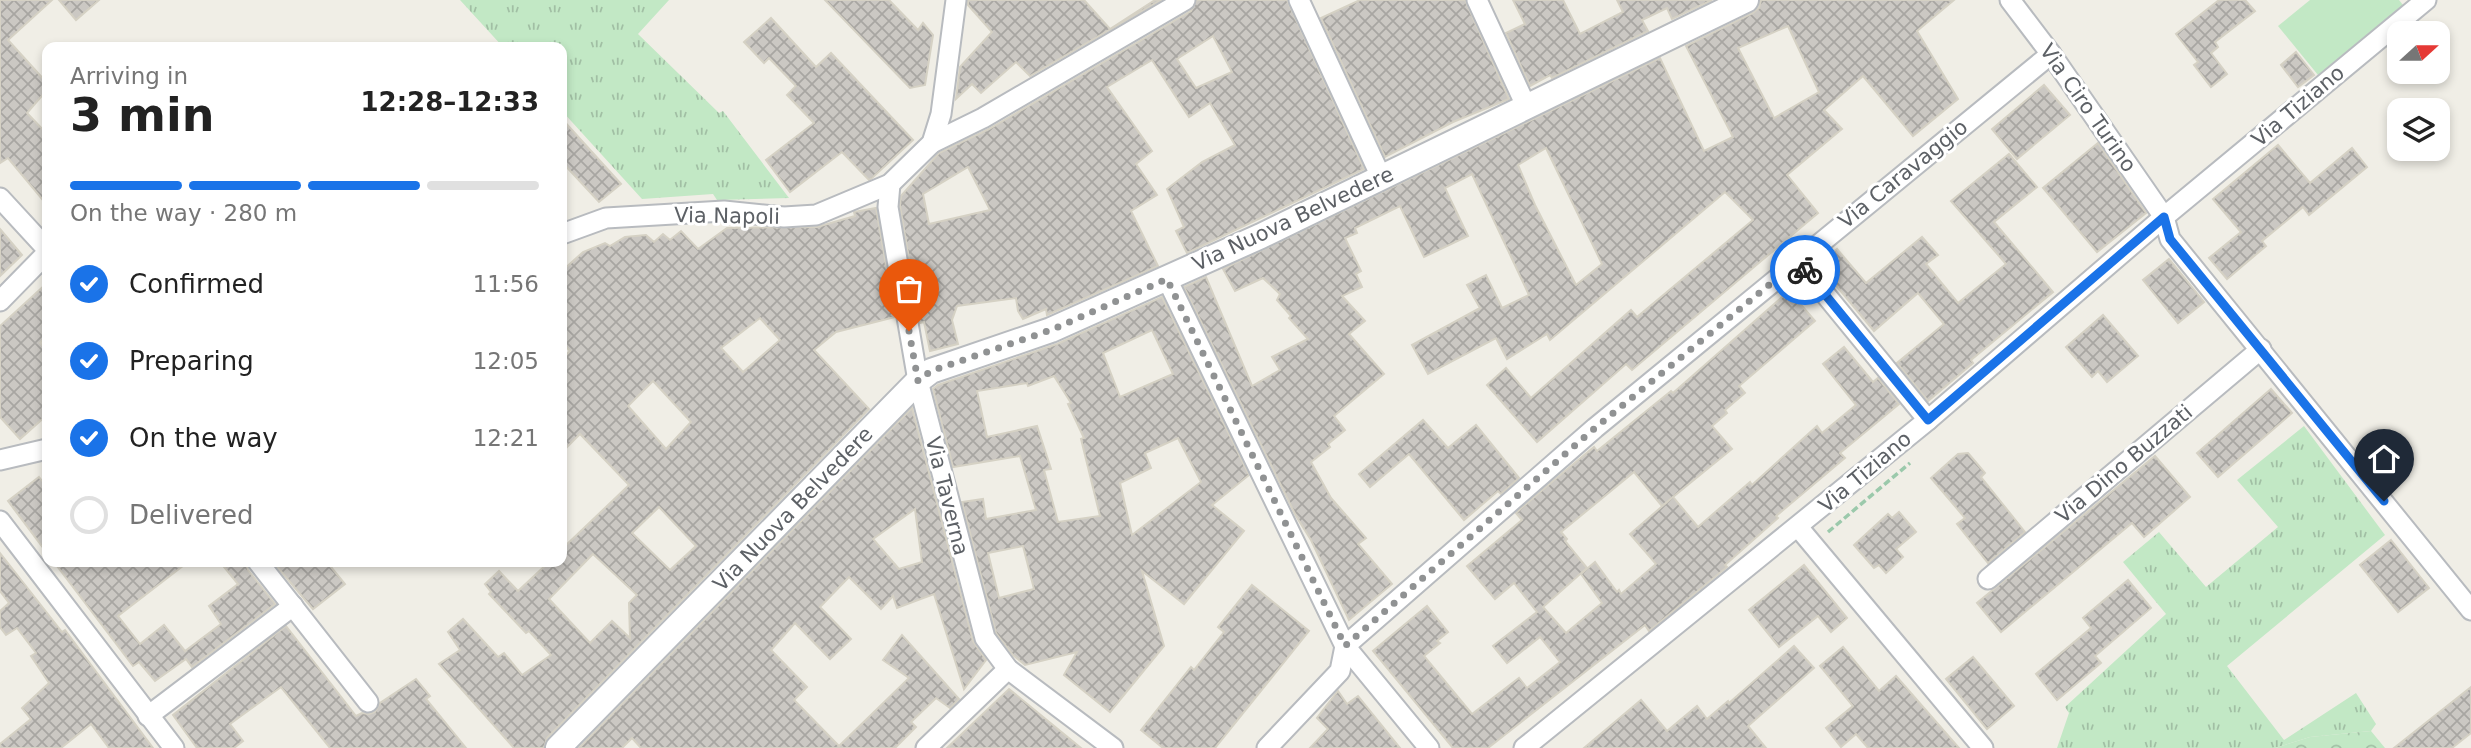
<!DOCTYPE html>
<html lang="en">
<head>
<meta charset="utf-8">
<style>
	body { margin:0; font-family:"DejaVu Sans",sans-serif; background:#f2f2f2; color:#222; height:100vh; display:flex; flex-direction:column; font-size:26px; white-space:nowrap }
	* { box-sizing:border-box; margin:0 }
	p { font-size:23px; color:#767676 }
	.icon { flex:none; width:38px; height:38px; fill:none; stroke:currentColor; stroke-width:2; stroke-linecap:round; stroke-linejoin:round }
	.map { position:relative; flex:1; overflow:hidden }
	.panel { position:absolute; left:42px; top:42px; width:525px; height:525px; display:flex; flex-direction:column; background:#fff; border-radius:14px; box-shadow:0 4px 10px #0003 }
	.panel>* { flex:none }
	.needle { width:46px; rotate:69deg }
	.buttons { position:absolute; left:2387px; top:21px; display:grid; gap:14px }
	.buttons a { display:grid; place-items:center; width:63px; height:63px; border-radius:14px; background:#fff; box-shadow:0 4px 10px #0003; font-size:35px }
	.pin { position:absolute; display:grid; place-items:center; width:60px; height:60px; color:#fff; margin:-72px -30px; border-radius:50% 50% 50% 0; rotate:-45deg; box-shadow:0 0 7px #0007 }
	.pin .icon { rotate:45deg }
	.courier { position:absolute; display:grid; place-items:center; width:70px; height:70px; margin:-35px; border:5px solid #1a73e8; border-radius:50%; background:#fff; color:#222; box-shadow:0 2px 9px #0007 }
	.summary em { font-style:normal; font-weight:800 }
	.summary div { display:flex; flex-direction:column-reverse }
	.summary { display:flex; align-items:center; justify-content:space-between; height:119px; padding:0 28px }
	h1 { font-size:46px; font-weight:800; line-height:52px }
	.bar { display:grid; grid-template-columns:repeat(4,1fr); gap:10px 7px; align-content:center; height:84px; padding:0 28px }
	.bar i { height:9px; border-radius:5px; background:#e0e0e0 }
	.bar .current { background:#1a73e8 }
	.bar p { grid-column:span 4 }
	ol { padding:0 28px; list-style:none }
	li { display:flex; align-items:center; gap:21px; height:77px }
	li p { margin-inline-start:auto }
	li .icon { padding:7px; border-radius:50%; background:#1a73e8; color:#fff; stroke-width:4 }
	li:last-child { color:#767676 }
	li i { width:38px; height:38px; border:4px solid #e0e0e0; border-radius:50% }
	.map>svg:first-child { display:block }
	.grass { fill:url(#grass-tufts) }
	.park { fill:url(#park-crowns) }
	.pitch { fill:#c2e8c5 }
	.building { fill:url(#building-cross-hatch); stroke:#d5d1c4; stroke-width:2; fill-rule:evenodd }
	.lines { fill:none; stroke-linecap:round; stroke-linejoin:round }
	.minor-casing { stroke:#b8bbbf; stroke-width:23 }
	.tertiary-casing { stroke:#b8bbbf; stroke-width:28 }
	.path { stroke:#9bc9ab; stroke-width:3.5; stroke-dasharray:7 3.5; stroke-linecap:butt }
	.minor { stroke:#fff; stroke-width:19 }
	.tertiary { stroke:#fff; stroke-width:24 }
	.done { stroke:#909293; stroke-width:7; stroke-dasharray:0 12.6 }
	.route { stroke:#1a73e8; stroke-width:9 }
	.labels { text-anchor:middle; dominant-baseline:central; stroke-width:6; stroke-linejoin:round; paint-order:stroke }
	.street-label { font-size:21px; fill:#5d6166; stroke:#fff }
</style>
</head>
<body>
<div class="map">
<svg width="2471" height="748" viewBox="0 0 2471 748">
	<defs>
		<pattern id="grass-tufts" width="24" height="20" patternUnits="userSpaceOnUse" patternTransform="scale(1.75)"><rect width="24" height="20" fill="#c2e8c5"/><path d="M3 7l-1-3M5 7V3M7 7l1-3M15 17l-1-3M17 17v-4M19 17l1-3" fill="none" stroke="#a1bfa4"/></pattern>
		<pattern id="park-crowns" width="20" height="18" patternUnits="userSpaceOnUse" patternTransform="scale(1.75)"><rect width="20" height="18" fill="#c2e8c5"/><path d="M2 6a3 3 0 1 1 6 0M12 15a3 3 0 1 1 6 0" fill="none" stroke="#a1bfa4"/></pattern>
		<pattern id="building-cross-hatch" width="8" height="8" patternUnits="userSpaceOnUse" patternTransform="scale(1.75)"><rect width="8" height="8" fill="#cbc8c3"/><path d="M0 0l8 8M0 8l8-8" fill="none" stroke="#a8a6a2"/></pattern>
	</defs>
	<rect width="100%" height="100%" fill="#f0eee6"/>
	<g class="grass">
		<polygon points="460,0 669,0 638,34 719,113 723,111 789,198 717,200 713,194 642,199 562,111 562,47 503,47"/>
		<polygon points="2304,426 2385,535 2227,666 2284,740 2356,693 2376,724 2371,731 2310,737 2275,748 2057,748 2069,713 2065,707 2166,614 2123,562 2159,532 2206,587 2278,527 2237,480"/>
	</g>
	<polygon class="park" points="2371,731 2385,748 2275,748 2310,737"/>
	<polygon class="pitch" points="2310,0 2399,0 2403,5 2318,75 2278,26"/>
	<g class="building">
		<polygon points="0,0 52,0 8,40 47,83 47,90 27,113 47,134 47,205 8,158 0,163"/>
		<polygon points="59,0 99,0 76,20"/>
		<polygon points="825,0 889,0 918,30 923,23 933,35 925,85 910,88"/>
		<polygon points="968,0 1084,0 1110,29 1155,0 1161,0 1030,76 1016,62 981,93 972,84 956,99 960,67 992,32 968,5"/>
		<path d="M 1197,0 L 1287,0 L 1364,169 L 1187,253 L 1176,231 L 1184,227 L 1167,189 L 1202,162 L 1235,145 L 1210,103 L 1189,117 L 1152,60 L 1107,87 L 1152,151 L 1136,164 L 1157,195 L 1131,211 L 1158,266 L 1047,315 L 1046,309 L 1023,319 L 1018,311 L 1016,298 L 957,306 L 952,320 L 958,344 L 930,351 L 924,322 L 920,323 L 900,206 L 901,196 L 939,153 L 989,129 L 1191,11 ZM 1213,36 L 1232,72 L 1196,88 L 1177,59 ZM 968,167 L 990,210 L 929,224 L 923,194 Z"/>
		<polygon points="1360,0 1465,0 1509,99 1453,122 1385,157 1321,18"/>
		<polygon points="1513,0 1563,0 1580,34 1623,12 1617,0 1712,0 1672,19 1667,8 1642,20 1648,31 1552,78 1550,75 1530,86 1506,33 1525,24"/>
		<path d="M 1761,0 L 1954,0 L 1917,31 L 1958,99 L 1913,136 L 1863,76 L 1824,110 L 1842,129 L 1787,175 L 1818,213 L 1632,370 L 1626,364 L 1537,442 L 1487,385 L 1506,368 L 1531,398 L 1631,310 L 1637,317 L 1753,220 L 1725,192 L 1550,340 L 1547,334 L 1507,359 L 1496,338 L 1428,374 L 1412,345 L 1480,308 L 1467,285 L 1486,275 L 1502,308 L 1529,295 L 1472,174 L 1445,188 L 1468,236 L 1424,257 L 1400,206 L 1355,228 L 1357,233 L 1345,238 L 1361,271 L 1356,274 L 1362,287 L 1342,296 L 1365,321 L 1349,334 L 1384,374 L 1334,416 L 1345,430 L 1328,444 L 1330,447 L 1311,462 L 1331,498 L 1366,538 L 1358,544 L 1392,584 L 1349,620 L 1311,540 L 1296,516 L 1184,287 L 1206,277 L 1252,386 L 1280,370 L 1272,357 L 1308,339 L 1289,318 L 1291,316 L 1277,300 L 1280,294 L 1263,278 L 1235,291 L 1223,269 L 1660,58 L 1704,151 L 1733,137 L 1686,46 L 1753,13 L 1759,8 ZM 1788,26 L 1819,92 L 1774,118 L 1738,48 ZM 1546,148 L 1602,264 L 1576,285 L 1535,205 L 1518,165 Z"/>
		<polygon points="2219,0 2245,0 2255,11 2215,42 2218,47 2211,53 2227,74 2211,87 2194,65 2198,62 2176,34"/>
		<polygon points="771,18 816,67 831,53 913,140 872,178 869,180 842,152 790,192 766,160 814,123 787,95 796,86 769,58 764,63 744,42"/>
		<polygon points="2296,52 2314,75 2298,87 2281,65"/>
		<polygon points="2044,85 2070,115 2017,159 1992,129"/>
		<polygon points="562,119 621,184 599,202 562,162"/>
		<polygon points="2098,143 2146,213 2097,252 2043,188"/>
		<polygon points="2278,145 2310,183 2352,148 2367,167 2309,215 2303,207 2262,241 2266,246 2227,279 2209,258 2241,232 2213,199"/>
		<polygon points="2009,154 2037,187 1994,222 2053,292 1971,360 1973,363 1928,401 1897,363 1944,324 1918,293 1874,331 1818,264 1837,249 1866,283 1922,237 1938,255 1926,264 1958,303 2006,264 1951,201"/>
		<path d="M 876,208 L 895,317 L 836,332 L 814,350 L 869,409 L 547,738 L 544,748 L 514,748 L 439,664 L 460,650 L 448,632 L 463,619 L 498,657 L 504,653 L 522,675 L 551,655 L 529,631 L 526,633 L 489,594 L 491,592 L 485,584 L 499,571 L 518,591 L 549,562 L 562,562 L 562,549 L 629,485 L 580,434 L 562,452 L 562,359 L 570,351 L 562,342 L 562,271 L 583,252 L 605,243 L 610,246 L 625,237 L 646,235 L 654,242 L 663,234 L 670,240 L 681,231 L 698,249 L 727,228 L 817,227 L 855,216 L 854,212 ZM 760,318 L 780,340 L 743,372 L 721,348 ZM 653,381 L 691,422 L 666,449 L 628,406 ZM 659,507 L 696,546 L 670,570 L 632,533 ZM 593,554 L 637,595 L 629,603 L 630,638 L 612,621 L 590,643 L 549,599 Z"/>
		<polygon points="0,229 22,255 0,276"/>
		<polygon points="2169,259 2204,302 2178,323 2143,280"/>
		<polygon points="47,283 47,335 40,343 47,350 47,415 20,439 0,417 0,326"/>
		<path d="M 1789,291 L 1815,321 L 1739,386 L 1745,393 L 1725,410 L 1727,413 L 1712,426 L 1732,449 L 1673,497 L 1698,527 L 1750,482 L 1752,485 L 1817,426 L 1822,433 L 1856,405 L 1823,364 L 1844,347 L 1873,382 L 1878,378 L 1899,404 L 1840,453 L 1845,458 L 1776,516 L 1778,518 L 1725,565 L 1727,567 L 1649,631 L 1645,625 L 1488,748 L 1453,748 L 1373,651 L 1427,606 L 1448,632 L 1437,641 L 1440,643 L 1424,656 L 1472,714 L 1519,678 L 1527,688 L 1560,662 L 1540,637 L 1507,663 L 1493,646 L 1537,612 L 1514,583 L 1495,599 L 1467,566 L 1522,520 L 1516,513 L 1547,486 L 1594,447 L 1597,451 L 1671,391 L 1673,393 ZM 1634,472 L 1662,506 L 1673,497 L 1630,534 L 1656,564 L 1621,594 L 1619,590 L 1617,592 L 1595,562 L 1581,574 L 1602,603 L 1566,633 L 1543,607 L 1587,568 L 1565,541 L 1567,539 L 1561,532 Z"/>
		<path d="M 1162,297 L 1249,475 L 1212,505 L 1244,531 L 1184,604 L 1142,571 L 1164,646 L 1110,712 L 1064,675 L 1077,652 L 1025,665 L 1013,655 L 996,633 L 962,502 L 983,499 L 986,519 L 1036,510 L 1020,456 L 953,467 L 933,389 L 938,385 L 1057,344 ZM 1152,330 L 1173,374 L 1120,397 L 1103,353 ZM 1054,376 L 1071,403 L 1068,404 L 1084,438 L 1081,439 L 1100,516 L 1058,522 L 1044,470 L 1051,469 L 1037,426 L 987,437 L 977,391 L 1027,383 L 1028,386 ZM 1178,438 L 1201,482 L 1132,535 L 1120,483 L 1151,468 L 1145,453 ZM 1023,546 L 1034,589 L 999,598 L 988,553 Z"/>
		<polygon points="2103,315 2138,356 2107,382 2098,371 2092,377 2066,347"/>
		<polygon points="2271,389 2292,413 2218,477 2197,453"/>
		<path d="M 912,408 L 973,641 L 986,660 L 964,689 L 934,594 L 897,608 L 893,596 L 881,609 L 849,577 L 820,607 L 851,639 L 830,659 L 795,623 L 771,650 L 807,687 L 794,700 L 839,746 L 909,678 L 883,660 L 902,635 L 959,699 L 950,708 L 936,698 L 911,722 L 916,727 L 895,748 L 641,748 L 632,738 L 622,748 L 579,748 ZM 915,509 L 922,562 L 899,569 L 873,539 Z"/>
		<polygon points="1423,420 1448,448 1476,425 1519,478 1501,494 1498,491 1464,520 1409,454 1370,487 1359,474"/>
		<polygon points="1968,453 1985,473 1981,477 2025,532 1988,563 1957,524 1965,518 1931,478 1958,454"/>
		<polygon points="2155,456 2190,497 2144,537 2132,523 2001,632 1977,603"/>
		<polygon points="39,477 47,487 47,553 8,501"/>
		<polygon points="1899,512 1916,532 1896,549 1903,557 1886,573 1879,565 1874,568 1854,545 1888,514 1892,518"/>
		<polygon points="2391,540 2429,588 2398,612 2360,565"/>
		<polygon points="0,553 62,632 65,630 153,748 109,748 91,724 61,748 0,748 0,744 31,719 22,708 49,683 31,656 36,653 17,628 6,635 0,627 0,611 9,603 0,591"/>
		<polygon points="54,562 188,562 118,616 140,644 164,625 185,651 221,624 209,606 238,584 220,562 246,562 248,570 275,604 192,667 186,659 155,681 139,662 133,666"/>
		<polygon points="273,562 327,562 345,584 313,609"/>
		<polygon points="1804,565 1847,618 1831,632 1818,616 1779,647 1749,610"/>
		<polygon points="2128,580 2151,608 2095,656 2101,663 2057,700 2036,674 2091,628 2083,618"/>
		<polygon points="1252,585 1309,631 1215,748 1163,748 1141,730 1191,667 1194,670 1224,632 1218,627"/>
		<polygon points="286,626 356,716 362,713 369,714 375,712 380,703 416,679 430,696 426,699 466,748 330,748 281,687 230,724 243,741 234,748 197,748 173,715"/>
		<polygon points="1794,646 1814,668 1748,726 1766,748 1584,748 1641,700 1667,731 1697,706 1707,719 1728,701 1729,703"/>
		<polygon points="1843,647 1879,691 1896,676 1959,748 1868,748 1856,734 1841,747 1826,728 1853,706 1820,666"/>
		<polygon points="1973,657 2014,706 1987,729 1946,679"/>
		<polygon points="2471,687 2471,733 2452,748 2394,748"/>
		<polygon points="1009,689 1081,748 947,748"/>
		<polygon points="1338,691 1347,704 1358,696 1400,748 1310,748 1328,729 1317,718"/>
	</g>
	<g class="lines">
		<g class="minor-casing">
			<g id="minor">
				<polyline points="1299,0 1381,177"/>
				<polyline points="1477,0 1527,108"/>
				<polyline points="2010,0 2051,54 2164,217 2170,239 2471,610"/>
				<polyline points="932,143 983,118 1185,0"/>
				<polyline points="890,184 888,207 918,381 985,638 1008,669 1113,748"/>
				<polyline points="0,198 47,249"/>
				<polyline points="562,234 606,218 724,211 784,217 816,215 890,184 932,143 941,114 956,0"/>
				<polyline points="1798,261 1928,420"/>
				<polyline points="1167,279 1345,646 1429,748"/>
				<polyline points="0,301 47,253"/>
				<polyline points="0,460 47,449"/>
				<polyline points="0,521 174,748"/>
				<polyline points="1798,527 1983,748"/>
				<polyline points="258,562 368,702"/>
				<polyline points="1988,579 2261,349"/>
				<polyline points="148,716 293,606"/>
				<polyline points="926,748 1008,669"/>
				<polyline points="1267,748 1340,671 1345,646 1595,428 2051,54"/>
				<polyline points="1524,748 1928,420 2164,217 2426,0"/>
			</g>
		</g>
		<g class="tertiary-casing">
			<polyline id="tertiary" points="558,748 918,381 931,371 1051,330 1261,236 1746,0"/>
		</g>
		<polyline class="path" points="1828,532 1910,463"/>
		<use href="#minor" class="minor"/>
		<use href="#tertiary" class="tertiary"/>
	</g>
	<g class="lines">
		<polyline class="done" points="909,331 918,381 931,371 1051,330 1167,279 1345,646 1595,428 1798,261 1805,270"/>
		<polyline class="route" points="1805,270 1928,420 2164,217 2170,239 2384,501"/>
	</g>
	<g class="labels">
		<g class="street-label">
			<text transform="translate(2298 106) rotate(-40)">Via Tiziano</text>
			<text transform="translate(2088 108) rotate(55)">Via Ciro Turino</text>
			<text transform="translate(1903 174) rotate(-39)">Via Caravaggio</text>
			<text transform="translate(727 216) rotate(1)">Via Napoli</text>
			<text transform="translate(1293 219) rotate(-25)">Via Nuova Belvedere</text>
			<text transform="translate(2124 464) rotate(-40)">Via Dino Buzzati</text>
			<text transform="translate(1865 472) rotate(-40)">Via Tiziano</text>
			<text transform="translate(947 496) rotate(76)">Via Taverna</text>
			<text transform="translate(793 509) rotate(-46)">Via Nuova Belvedere</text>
		</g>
	</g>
</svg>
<div class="buttons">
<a><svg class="needle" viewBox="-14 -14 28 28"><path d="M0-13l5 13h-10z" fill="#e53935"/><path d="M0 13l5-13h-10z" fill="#767676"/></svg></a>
<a><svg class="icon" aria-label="layers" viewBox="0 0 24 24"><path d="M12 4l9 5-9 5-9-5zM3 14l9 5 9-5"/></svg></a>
</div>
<div class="pin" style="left:909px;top:331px;background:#ea580c"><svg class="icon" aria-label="bag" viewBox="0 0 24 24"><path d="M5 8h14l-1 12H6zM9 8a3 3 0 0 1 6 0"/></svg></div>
<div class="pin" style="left:2384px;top:501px;background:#1f2937"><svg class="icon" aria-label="home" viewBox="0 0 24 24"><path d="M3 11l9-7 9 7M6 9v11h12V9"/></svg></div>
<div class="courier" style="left:1805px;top:270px"><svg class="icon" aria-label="bike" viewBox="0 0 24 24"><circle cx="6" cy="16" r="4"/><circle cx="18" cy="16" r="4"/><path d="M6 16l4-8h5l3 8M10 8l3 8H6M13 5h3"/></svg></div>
<section class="panel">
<div class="summary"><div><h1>3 min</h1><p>Arriving in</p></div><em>12:28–12:33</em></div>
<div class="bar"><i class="current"></i><i class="current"></i><i class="current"></i><i></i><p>On the way · 280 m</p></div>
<ol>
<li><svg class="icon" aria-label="check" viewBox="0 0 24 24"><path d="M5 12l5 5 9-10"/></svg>Confirmed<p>11:56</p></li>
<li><svg class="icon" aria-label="check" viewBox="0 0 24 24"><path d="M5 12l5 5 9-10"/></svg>Preparing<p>12:05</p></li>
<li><svg class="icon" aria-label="check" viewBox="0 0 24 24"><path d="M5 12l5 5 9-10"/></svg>On the way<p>12:21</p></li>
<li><i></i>Delivered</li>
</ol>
</section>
</div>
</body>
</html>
